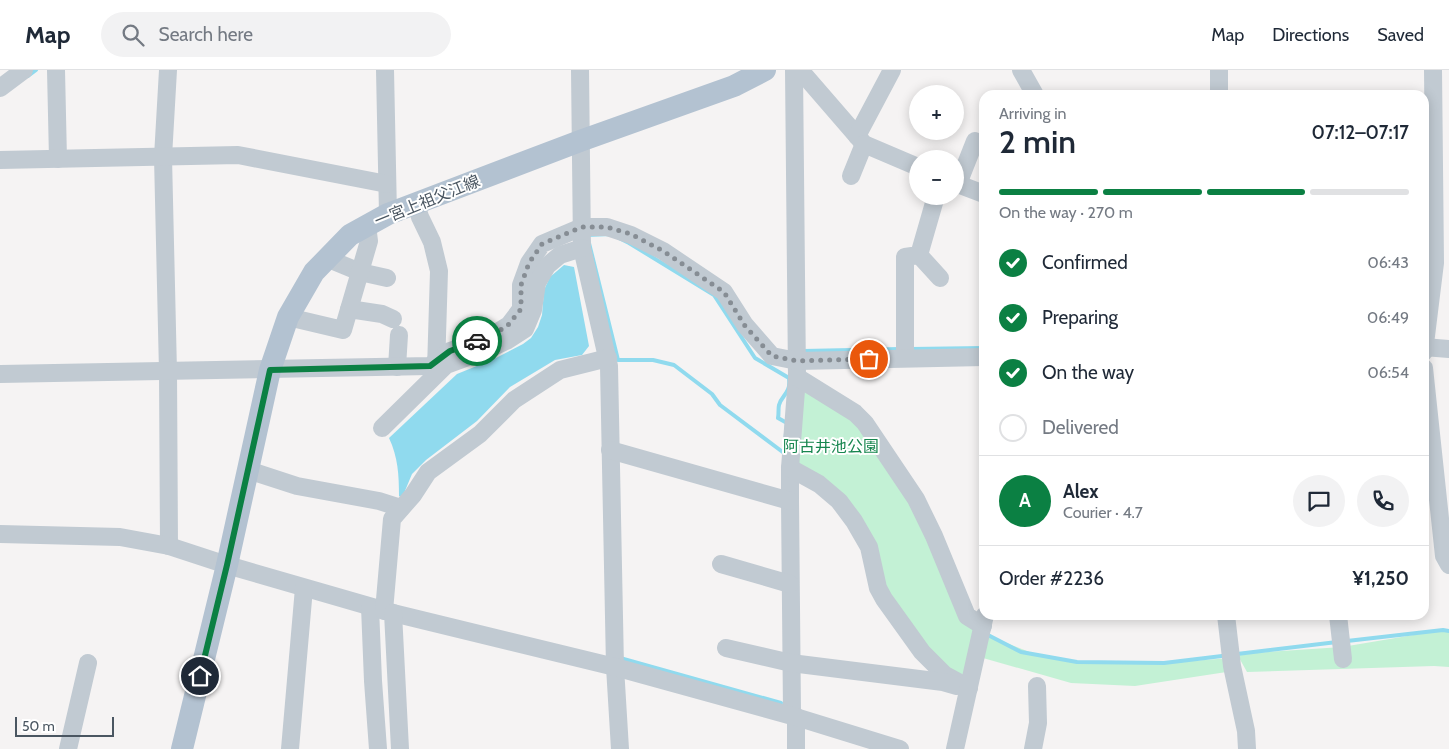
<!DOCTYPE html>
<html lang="en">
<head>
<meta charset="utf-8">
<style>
	body { margin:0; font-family:Cabin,"Noto Sans JP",sans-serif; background:#f2f2f3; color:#1f2937; height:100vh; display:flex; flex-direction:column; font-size:19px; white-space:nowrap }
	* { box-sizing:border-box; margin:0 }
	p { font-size:16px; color:#747a83 }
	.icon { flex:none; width:28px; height:28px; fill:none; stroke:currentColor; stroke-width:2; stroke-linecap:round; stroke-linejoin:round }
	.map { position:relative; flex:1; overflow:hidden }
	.sheet { position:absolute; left:979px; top:20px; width:450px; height:530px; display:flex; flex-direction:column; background:#fff; border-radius:15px; box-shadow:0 2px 12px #0003 }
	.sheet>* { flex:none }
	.fabs { position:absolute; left:909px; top:15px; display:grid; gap:10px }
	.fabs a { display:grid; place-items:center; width:55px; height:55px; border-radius:50%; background:#fff; box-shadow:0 2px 12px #0003; font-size:25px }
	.scale { position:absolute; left:15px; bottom:12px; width:99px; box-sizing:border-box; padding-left:5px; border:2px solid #4a5661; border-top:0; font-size:14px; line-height:18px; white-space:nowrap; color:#4a5661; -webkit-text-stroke:4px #fff; paint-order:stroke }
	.pin { position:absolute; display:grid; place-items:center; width:42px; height:42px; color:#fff; margin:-21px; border:2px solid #fff; border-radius:50%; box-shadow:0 1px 5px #0007 }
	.courier { position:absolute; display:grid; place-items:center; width:50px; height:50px; margin:-25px; border:4px solid #0b8043; border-radius:50%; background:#fff; color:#222; box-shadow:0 1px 6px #0007 }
	.summary em { font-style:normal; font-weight:600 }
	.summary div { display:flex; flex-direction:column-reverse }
	.summary { display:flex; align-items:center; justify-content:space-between; height:85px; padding:0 20px }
	h1 { font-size:32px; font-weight:600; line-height:38px }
	.bar { display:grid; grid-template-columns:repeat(4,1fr); gap:8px 5px; align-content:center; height:60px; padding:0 20px }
	.bar i { height:6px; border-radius:4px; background:#e0e1e3 }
	.bar .active { background:#0b8043 }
	.bar p { grid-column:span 4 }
	.line { display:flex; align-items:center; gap:12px; padding:0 20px; border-top:1px solid #e0e1e3 }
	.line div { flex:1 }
	.round { display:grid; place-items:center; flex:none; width:52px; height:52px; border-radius:26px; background:#f2f2f3 }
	ol { padding:0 20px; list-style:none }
	li { display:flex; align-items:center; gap:15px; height:55px }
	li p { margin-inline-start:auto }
	li .icon { padding:5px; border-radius:50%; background:#0b8043; color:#fff; stroke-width:4 }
	li:last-child { color:#747a83 }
	li i { width:28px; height:28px; border:2px solid #e0e1e3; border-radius:50% }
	header { display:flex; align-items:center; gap:30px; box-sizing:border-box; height:70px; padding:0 25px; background:#fff; border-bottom:1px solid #e0e1e3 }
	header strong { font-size:24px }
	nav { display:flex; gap:28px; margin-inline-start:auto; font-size:18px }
	.search { width:350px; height:45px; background:#f2f2f3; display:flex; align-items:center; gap:12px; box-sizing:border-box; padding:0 18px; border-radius:28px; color:#747a83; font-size:19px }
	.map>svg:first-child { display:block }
	.green { fill:#c3f1d5 }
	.water { fill:#90daee }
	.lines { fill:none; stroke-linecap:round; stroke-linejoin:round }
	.stream { stroke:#90daee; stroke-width:4 }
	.minor { stroke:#c1cad2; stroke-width:18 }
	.major { stroke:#b3c2d1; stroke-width:22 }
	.done { stroke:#868d94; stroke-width:5; stroke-dasharray:0 9 }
	.route { stroke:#0b8043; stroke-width:6 }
	.labels { text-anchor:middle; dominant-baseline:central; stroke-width:4; stroke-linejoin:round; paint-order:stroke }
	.street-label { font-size:16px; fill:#4a5661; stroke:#fff }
	.park-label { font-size:16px; fill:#17864f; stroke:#fff }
</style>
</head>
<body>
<header>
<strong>Map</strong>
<div class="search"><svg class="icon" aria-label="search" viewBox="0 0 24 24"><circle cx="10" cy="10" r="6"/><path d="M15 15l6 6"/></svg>Search here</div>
<nav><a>Map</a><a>Directions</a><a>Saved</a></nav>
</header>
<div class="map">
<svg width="1449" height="679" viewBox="0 0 1449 679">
	<rect width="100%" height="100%" fill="#f5f3f3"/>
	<g class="green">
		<polygon points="797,307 865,353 981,563 1040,586 1077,592 1164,593 1231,588 1233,601 1135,616 1071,613 976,586 969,618 902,555 854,451 790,398"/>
		<polygon points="1443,560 1449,562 1449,597 1434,596 1247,602 1237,584 1342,577"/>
	</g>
	<path class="water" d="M 564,195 L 574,197 L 589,276 L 582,285 L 555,290 L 510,317 L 477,351 L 426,390 L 412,404 L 402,428 L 399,426 C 399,405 398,387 389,368 L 457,304 L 494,289 L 523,274 L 531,268 L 538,257 L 542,245 L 544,220 L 550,207 Z"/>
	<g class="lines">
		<g class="stream">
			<polyline points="28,6 36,0"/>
			<path d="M 611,164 L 629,173 L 714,225 L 755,288 L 789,308 C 791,324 782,324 779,335 C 778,339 779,344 778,348 L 787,353 L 784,383 L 720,335 L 712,324 L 674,295 L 653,290 L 618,290 L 587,165 Z"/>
			<polyline points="911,279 984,278"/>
			<polyline points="803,281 900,279"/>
			<polyline points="988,565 1021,582 1077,592 1164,593 1222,586"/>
			<polyline points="1347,571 1443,560 1449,561"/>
			<polyline points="1237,584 1337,572"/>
			<polyline points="620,588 781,633"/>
		</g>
		<g class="minor">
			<polyline points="56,0 58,89"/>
			<polyline points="168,0 163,87 168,302 169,476"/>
			<polyline points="385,0 388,144"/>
			<polyline points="580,0 582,178 609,296 615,597 620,679"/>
			<polyline points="794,0 797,307 790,398 790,431 792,642 796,647 796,679"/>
			<polyline points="800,0 864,74 918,97"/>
			<polyline points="1021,0 1035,25"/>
			<polyline points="1219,0 1219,25"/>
			<polyline points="0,18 24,0"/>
			<polyline points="857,66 892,0"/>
			<polyline points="0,90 238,85 387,114"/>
			<polyline points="851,106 864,74"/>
			<polyline points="955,113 984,124"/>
			<polyline points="958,114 975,71"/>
			<polyline points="416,134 420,147 432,172 439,201 436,299"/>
			<polyline points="919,185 940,208"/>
			<polyline points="326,188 360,202 387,208"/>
			<polyline points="349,239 382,244 393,249"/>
			<polyline points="288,247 343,260 369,171 367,155"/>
			<polyline points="1424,277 1449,279"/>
			<polyline points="1424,282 1435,193 1433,0"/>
			<polyline points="905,288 905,187 919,185 936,126"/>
			<polyline points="397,297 399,265"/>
			<polyline points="1424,298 1444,486 1449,495"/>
			<polyline points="0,304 430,296 450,281 488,268 509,255 521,239 521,215 529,193 542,174 582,157 607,157 631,165 663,181 724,222 745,255 772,286 797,291 984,287"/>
			<polyline points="797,307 855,343 865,353 916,429 934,466 967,546 983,556"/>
			<polyline points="382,358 446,295 487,280 508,270 525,259 533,240 537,213 547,196 560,185 582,178"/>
			<polyline points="610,380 790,431"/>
			<polyline points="790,398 819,414 839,431 854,451 869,477 878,518 884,529 922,582 945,605 969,618"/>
			<polyline points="248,400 297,416 379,431 401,438"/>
			<polyline points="0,464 120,467 169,476 227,495 393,543 615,597 796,647 900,679"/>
			<polyline points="721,494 790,514"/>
			<polyline points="370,537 373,611 378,679"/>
			<polyline points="384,541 392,449 413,425 428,402 480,364 514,330 560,300 608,288"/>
			<polyline points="393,543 400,679"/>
			<polyline points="1226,545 1232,596 1246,661 1247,679"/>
			<polyline points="1338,545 1343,589"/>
			<polyline points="726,578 791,593 943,612 957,616"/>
			<polyline points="68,679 88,593"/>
			<polyline points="290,679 304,518"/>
			<polyline points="955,679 985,545"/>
			<polyline points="1033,679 1038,653 1037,616"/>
		</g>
		<polyline class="major" points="182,679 227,495 270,300 288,247 314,202 350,165 388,144 580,71 734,16 765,0"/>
	</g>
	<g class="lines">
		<polyline class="done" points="477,271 488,268 508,255 521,239 521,215 529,193 542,174 582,157 607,157 631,164 663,181 724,222 745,256 772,286 797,291 869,289"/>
		<polyline class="route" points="200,606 227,495 270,300 430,296 450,281 477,271"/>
	</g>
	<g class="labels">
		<g class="street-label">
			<text transform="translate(427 131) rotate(-22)">一宮上祖父江線</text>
		</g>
		<g class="park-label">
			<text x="831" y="376">阿古井池公園</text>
		</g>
	</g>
</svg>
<div class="fabs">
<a>+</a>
<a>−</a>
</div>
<div class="scale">50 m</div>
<div class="pin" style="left:869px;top:289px;background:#ea580c"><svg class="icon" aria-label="bag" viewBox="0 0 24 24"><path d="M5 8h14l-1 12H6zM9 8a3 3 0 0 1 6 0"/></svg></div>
<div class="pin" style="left:200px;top:606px;background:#1f2937"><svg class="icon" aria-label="home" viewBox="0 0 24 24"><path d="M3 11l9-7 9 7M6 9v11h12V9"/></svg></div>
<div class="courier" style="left:477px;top:271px"><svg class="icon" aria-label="car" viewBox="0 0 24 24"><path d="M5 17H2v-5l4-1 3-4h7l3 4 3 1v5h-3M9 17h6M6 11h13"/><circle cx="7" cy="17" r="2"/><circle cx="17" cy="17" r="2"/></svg></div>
<section class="sheet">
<div class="summary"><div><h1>2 min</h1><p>Arriving in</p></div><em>07:12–07:17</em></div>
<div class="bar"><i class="active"></i><i class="active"></i><i class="active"></i><i></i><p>On the way · 270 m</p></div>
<ol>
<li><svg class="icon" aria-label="check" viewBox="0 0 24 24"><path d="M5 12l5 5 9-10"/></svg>Confirmed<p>06:43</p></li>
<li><svg class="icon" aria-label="check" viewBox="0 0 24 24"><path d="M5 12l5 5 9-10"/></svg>Preparing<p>06:49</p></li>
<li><svg class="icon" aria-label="check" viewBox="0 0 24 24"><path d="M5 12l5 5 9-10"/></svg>On the way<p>06:54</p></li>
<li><i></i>Delivered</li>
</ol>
<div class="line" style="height:90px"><b class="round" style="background:#0b8043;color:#fff">A</b><div><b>Alex</b><p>Courier · 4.7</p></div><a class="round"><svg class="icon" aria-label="chat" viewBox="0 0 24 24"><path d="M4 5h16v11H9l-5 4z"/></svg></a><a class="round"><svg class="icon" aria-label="phone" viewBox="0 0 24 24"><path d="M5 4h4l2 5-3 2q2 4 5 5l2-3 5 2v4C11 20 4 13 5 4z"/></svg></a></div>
<div class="line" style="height:65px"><div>Order #2236</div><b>¥1,250</b></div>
</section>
</div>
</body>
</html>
